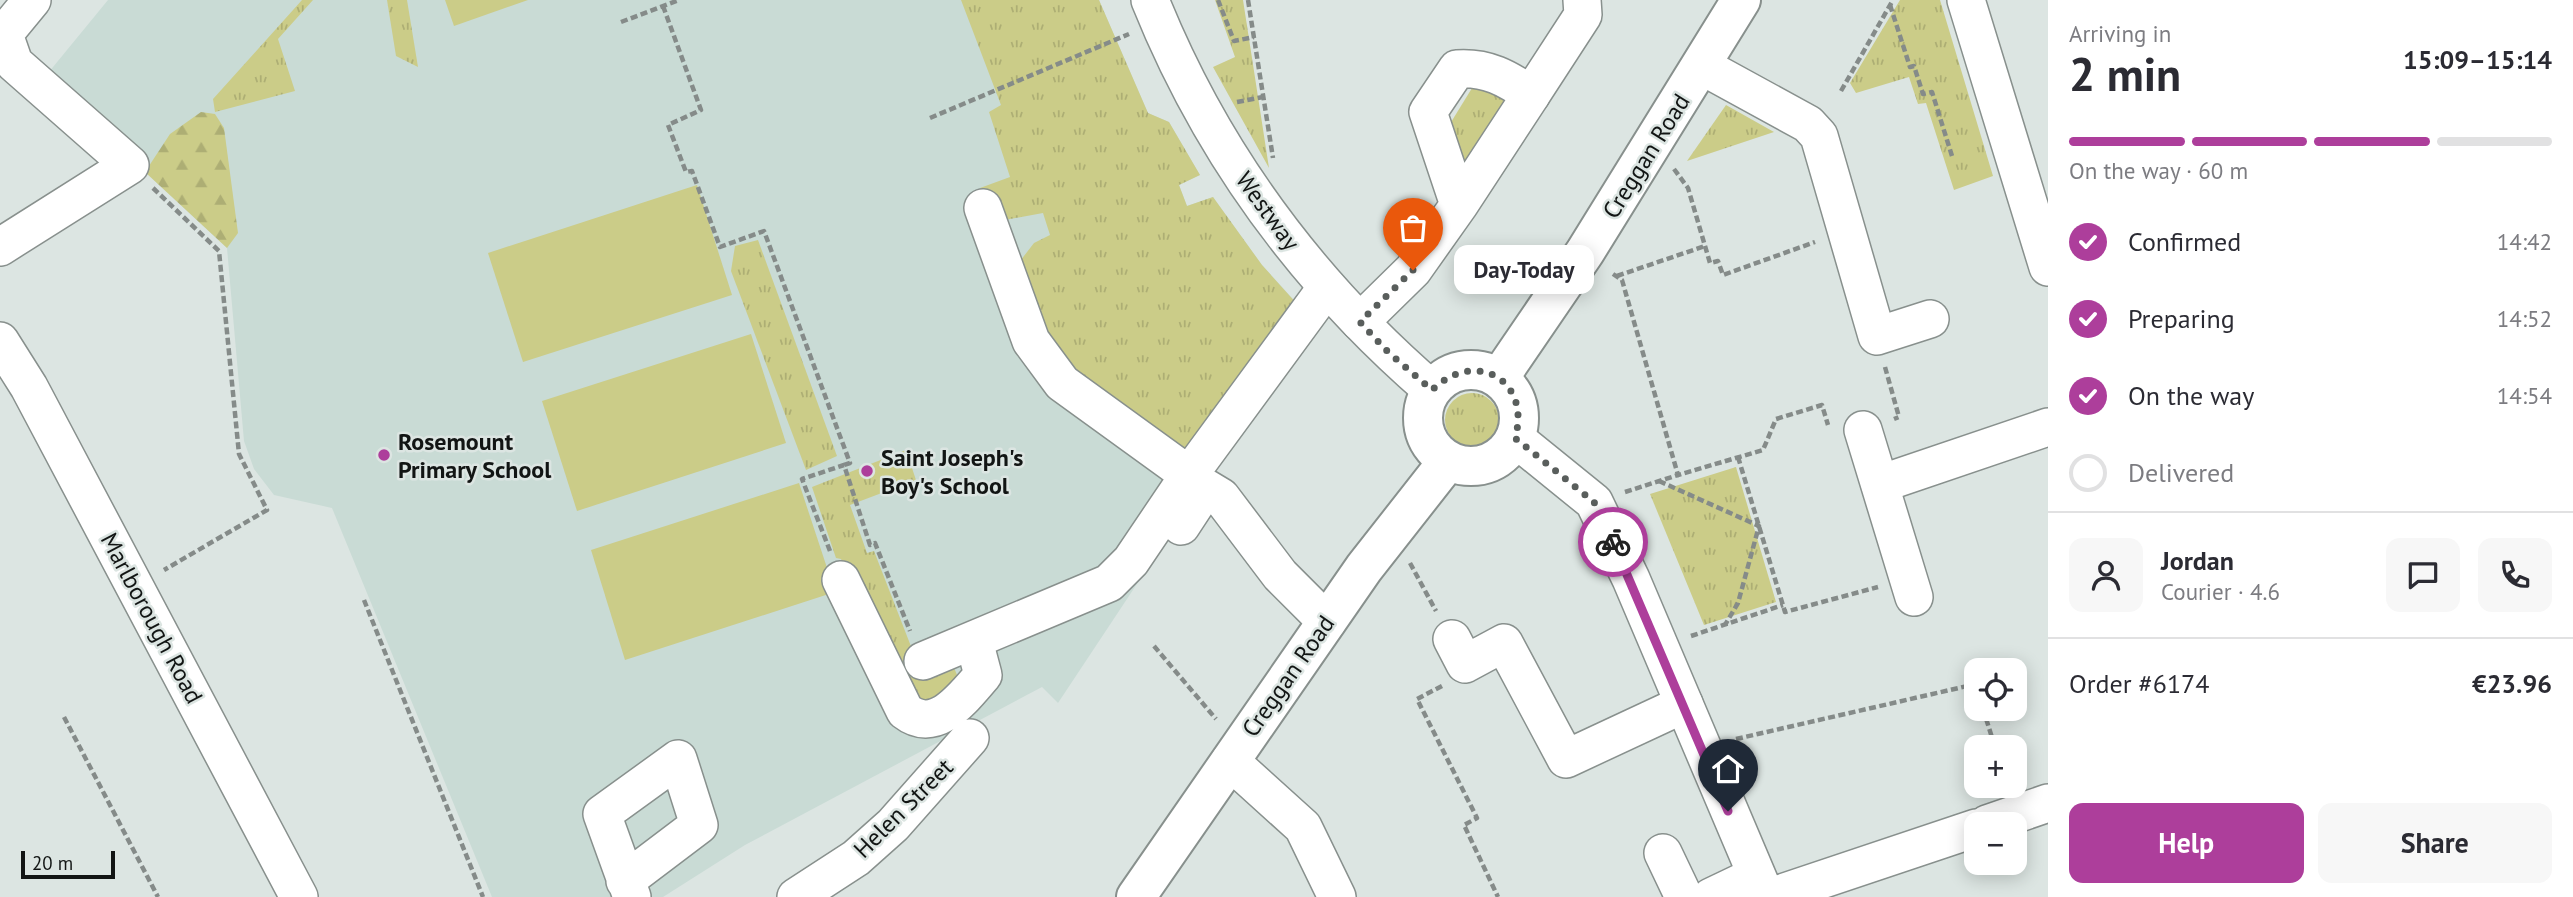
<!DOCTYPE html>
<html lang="en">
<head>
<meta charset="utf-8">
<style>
	body { margin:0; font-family:"PT Sans",sans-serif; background:#f7f7f7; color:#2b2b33; height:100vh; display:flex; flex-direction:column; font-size:26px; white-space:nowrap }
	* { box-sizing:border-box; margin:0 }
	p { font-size:23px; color:#7c7c81 }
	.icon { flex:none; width:38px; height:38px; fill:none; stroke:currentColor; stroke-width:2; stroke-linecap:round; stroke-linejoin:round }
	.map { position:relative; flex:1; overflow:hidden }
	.side { display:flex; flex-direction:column; background:#fff; width:525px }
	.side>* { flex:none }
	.fabs { position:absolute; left:1964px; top:658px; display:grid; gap:14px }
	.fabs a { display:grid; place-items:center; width:63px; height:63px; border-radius:14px; background:#fff; box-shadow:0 4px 18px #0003; font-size:35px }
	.scale { position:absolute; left:21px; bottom:18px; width:94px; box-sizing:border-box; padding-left:7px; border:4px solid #121514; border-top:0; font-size:19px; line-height:24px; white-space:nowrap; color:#121514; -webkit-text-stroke:5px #dce5e2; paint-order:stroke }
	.pin { position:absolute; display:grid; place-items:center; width:60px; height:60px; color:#fff; margin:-72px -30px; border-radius:50% 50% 50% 0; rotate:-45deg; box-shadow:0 0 7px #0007 }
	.pin .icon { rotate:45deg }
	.courier { position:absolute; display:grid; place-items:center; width:70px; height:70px; margin:-35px; border:5px solid #ad3e9b; border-radius:50%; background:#fff; color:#222; box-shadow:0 2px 9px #0007 }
	.bubble { position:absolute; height:49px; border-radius:14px; background:#fff; box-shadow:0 4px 18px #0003; font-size:23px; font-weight:700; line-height:49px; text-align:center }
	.headline em { font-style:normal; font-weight:700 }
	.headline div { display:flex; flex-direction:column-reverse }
	.headline { display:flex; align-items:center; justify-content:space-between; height:119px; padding:0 21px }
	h1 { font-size:46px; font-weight:700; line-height:52px }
	.bar { display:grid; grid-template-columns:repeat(4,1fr); gap:10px 7px; align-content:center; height:84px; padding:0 21px }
	.bar i { height:9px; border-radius:5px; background:#e1e1e2 }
	.bar .active { background:#ad3e9b }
	.bar p { grid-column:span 4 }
	.line { display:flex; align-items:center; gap:18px; padding:0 21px; border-top:2px solid #e1e1e2 }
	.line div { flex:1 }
	.round { display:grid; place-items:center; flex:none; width:74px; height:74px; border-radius:14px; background:#f7f7f7 }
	ol { padding:0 21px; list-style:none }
	li { display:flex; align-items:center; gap:21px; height:77px }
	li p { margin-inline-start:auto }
	li .icon { padding:7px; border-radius:50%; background:#ad3e9b; color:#fff; stroke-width:4 }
	li:last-child { color:#7c7c81 }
	li i { width:38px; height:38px; border:4px solid #e1e1e2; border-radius:50% }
	.primary-button { display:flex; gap:14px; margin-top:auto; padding:14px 21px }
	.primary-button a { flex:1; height:80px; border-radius:14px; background:#ad3e9b; color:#fff; font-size:28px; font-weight:700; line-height:80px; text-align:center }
	.primary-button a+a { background:#f7f7f7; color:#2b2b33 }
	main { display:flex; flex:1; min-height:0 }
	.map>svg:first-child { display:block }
	.built { fill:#c9dbd5 }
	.grass { fill:url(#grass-tufts) }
	.forest { fill:url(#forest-firs) }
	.pitch { fill:#cbcc88 }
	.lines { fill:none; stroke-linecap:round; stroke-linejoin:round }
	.minor-casing { stroke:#88908d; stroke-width:40 }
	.major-casing { stroke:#88908d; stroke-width:42 }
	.path { stroke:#858b89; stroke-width:4.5; stroke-dasharray:7 3.5; stroke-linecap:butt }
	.minor { stroke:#fff; stroke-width:37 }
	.major { stroke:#fff; stroke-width:38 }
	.done { stroke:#595e5c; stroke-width:7; stroke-dasharray:0 12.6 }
	.route { stroke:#ad3e9b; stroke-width:9 }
	.poi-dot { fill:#ad3e9b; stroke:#dce5e2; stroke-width:2.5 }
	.labels { text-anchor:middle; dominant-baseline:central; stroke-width:5; stroke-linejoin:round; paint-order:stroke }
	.street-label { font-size:24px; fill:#121514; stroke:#dce5e2 }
	.poi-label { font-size:24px; font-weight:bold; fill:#121514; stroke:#dce5e2; text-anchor:start }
</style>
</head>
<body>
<main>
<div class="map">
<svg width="2048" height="897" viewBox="0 0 2048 897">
	<defs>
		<pattern id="grass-tufts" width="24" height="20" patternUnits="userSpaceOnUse" patternTransform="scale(1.75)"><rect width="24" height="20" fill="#cbcc88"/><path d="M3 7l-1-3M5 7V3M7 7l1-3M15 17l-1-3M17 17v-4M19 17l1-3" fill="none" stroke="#adae74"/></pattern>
		<pattern id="forest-firs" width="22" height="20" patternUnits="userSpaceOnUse" patternTransform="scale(1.75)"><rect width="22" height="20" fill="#cbcc88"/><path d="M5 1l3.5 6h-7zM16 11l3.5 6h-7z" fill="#adae74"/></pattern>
	</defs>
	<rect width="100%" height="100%" fill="#dce5e2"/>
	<polygon class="built" points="108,0 1099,0 1148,113 1169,122 1200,175 1179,185 1187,206 1213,197 1262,265 1312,320 1058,703 1042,687 745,845 663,897 492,897 332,508 274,495 254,469 244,441 227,248 44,78"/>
	<g class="grass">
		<polygon points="302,0 313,0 278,39 295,91 215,112 213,99"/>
		<polygon points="387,0 407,0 418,67 396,56"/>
		<polygon points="961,0 1099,0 1148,113 1169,122 1200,175 1179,185 1187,206 1213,197 1262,265 1298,305 1184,455 1048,354 1017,265 1034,243 1050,235 1043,213 1005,220 988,205 980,188 1010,177 989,112 1001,105"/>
		<polygon points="1215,0 1243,0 1269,168 1213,67 1235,57"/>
		<polygon points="1900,0 1940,0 1993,176 1954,190 1926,103 1918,104 1909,77 1856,93 1850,83"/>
		<polygon points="1480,75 1514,97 1459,183 1445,132"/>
		<polygon points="1726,105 1774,132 1687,161"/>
		<polygon points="758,240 837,456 806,470 731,271 735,246"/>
		<circle cx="1472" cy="420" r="27"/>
		<polygon points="906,450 916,480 850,505 867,553 874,551 919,667 953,665 959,680 941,701 908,705 841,559 836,558 812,487"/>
		<polygon points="1736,467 1776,602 1704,625 1650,494"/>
	</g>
	<polygon class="forest" points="201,112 215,114 224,128 238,233 227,248 145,172 170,134"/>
	<g class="pitch">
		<polygon points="445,0 528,0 454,26"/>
		<polygon points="697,185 732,295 523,362 488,253"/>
		<polygon points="751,334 786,443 577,511 542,401"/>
		<polygon points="799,483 835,592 625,660 591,550"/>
	</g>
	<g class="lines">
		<g class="minor-casing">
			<g id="minor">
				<path d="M 1150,0 C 1211,152 1308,283 1432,390"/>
				<polyline points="1966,0 2048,267"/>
				<polyline points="1702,66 1808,124 1819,136 1877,336 1930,319"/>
				<polyline points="1531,95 1583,15 1582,0"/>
				<polyline points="983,208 1031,341 1062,383 1189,475 1327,287"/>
				<polyline points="0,247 130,165 14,63 4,34 32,0"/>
				<path d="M 1360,322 L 1413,270 L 1459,205 L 1428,112 L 1457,69 C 1487,67 1507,78 1531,95 L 1459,205"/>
				<polyline points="0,341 29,387 299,897"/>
				<polyline points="1863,430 1914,597"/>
				<polyline points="1515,438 1594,502 1631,579 1766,897"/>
				<polyline points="1880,484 2048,427"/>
				<polyline points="1181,526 1206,488 1221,497 1280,575 1327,622"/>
				<path d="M 841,580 L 905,711 C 936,735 962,699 983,675 L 974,641"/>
				<polyline points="1452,639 1465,664 1504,643 1566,759 1684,704"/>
				<polyline points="923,661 1109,583 1131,561 1189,475"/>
				<polyline points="1230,761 1303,827 1337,897"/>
				<polyline points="1987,824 2048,803"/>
				<polyline points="1663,853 1684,897"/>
				<polyline points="625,881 699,825 678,759 602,814 632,897"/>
				<polyline points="796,897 856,858 893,825 970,738"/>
				<polyline points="1711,897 1755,876"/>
				<polyline points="1770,897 1976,828"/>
			</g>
		</g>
		<g class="major-casing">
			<g id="major">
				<circle cx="1471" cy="418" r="48"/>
				<polyline points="1499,378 1585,252 1741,0"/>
				<polyline points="1136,897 1364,568 1448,461"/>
			</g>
		</g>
		<g class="path">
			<polyline points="1218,0 1234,41 1254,37"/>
			<polyline points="1248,0 1273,158"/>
			<polyline points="1890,5 1910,67 1914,66 1923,94 1932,92 1952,156"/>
			<polyline points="663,6 701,110 668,125 686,172 692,171 720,247 764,231 850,463 844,465"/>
			<polyline points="621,22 679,0"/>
			<polyline points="1841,91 1893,0"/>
			<polyline points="1237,102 1263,97"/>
			<polyline points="930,118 1129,34"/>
			<polyline points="1674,169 1688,188 1710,263 1718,261 1723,275 1815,242"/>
			<polyline points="153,188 219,251 239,454 267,510 164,570"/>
			<polyline points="1613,274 1622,280 1678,475 1763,450 1776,419 1822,405 1828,425"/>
			<polyline points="1617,276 1705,246"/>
			<polyline points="1885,367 1899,417 1894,419"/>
			<polyline points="1738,457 1785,612 1878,587"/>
			<polyline points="1659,481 1759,526 1738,603 1725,625"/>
			<polyline points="1625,492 1678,475"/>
			<polyline points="830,551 802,479 844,465 870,545 875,543 910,631"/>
			<polyline points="1410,563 1436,611"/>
			<polyline points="364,600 483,897"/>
			<polyline points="1691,636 1783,605"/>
			<polyline points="1154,646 1216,719"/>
			<polyline points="1442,686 1417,699 1477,818 1464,825 1498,897"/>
			<polyline points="1983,709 1995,747"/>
			<polyline points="64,717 158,897"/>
			<polyline points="1736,739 1976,684"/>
		</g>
		<use href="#minor" class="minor"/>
		<use href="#major" class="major"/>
	</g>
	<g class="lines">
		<path class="done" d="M 1413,270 L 1360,322 L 1388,352 L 1432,390 C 1475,348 1532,380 1515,438 L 1594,502 L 1613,542"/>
		<polyline class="route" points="1613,542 1728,811"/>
	</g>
	<g class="poi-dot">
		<circle cx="384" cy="455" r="7"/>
		<circle cx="867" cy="471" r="7"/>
	</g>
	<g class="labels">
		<g class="street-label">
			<text transform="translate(1646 156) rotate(-58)">Creggan Road</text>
			<text transform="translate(1268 211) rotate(54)">Westway</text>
			<text transform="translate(152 618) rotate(62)">Marlborough Road</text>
			<text transform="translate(1288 676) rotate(-55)">Creggan Road</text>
			<text transform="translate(903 808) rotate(-45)">Helen Street</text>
		</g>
		<g class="poi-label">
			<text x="398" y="441">Rosemount<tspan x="398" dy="28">Primary School</tspan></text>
			<text x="881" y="457">Saint Joseph's<tspan x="881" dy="28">Boy's School</tspan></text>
		</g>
	</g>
</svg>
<div class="fabs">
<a><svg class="icon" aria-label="locate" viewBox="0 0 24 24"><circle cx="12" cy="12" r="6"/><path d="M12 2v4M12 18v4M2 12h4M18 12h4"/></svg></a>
<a>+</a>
<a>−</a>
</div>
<div class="scale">20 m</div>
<div class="pin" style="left:1413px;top:270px;background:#ea580c"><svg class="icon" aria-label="bag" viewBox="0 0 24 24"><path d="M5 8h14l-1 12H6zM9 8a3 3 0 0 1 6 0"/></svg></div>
<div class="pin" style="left:1728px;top:811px;background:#1f2937"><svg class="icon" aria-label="home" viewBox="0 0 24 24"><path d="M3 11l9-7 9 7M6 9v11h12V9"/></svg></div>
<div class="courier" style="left:1613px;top:542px"><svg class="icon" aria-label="bike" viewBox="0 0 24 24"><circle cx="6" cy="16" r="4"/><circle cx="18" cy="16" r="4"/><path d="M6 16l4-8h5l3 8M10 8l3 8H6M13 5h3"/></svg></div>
<div class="bubble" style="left:1454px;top:245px;width:140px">Day-Today</div>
</div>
<section class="side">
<div class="headline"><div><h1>2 min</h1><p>Arriving in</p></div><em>15:09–15:14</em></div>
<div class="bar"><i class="active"></i><i class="active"></i><i class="active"></i><i></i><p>On the way · 60 m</p></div>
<ol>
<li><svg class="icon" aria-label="check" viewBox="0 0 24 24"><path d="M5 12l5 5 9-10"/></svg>Confirmed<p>14:42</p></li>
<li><svg class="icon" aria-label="check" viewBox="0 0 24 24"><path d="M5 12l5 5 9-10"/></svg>Preparing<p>14:52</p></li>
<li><svg class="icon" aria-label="check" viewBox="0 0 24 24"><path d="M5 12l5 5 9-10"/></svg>On the way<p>14:54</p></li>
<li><i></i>Delivered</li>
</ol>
<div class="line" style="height:126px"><a class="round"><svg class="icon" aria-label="person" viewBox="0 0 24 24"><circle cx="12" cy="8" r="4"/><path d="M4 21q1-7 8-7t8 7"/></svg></a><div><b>Jordan</b><p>Courier · 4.6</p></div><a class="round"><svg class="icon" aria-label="chat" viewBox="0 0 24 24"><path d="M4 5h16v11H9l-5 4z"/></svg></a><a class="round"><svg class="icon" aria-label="phone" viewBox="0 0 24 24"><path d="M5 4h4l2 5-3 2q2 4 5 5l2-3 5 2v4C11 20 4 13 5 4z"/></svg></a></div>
<div class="line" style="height:91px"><div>Order #6174</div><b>€23.96</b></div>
<div class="primary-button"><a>Help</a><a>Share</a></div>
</section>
</main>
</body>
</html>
